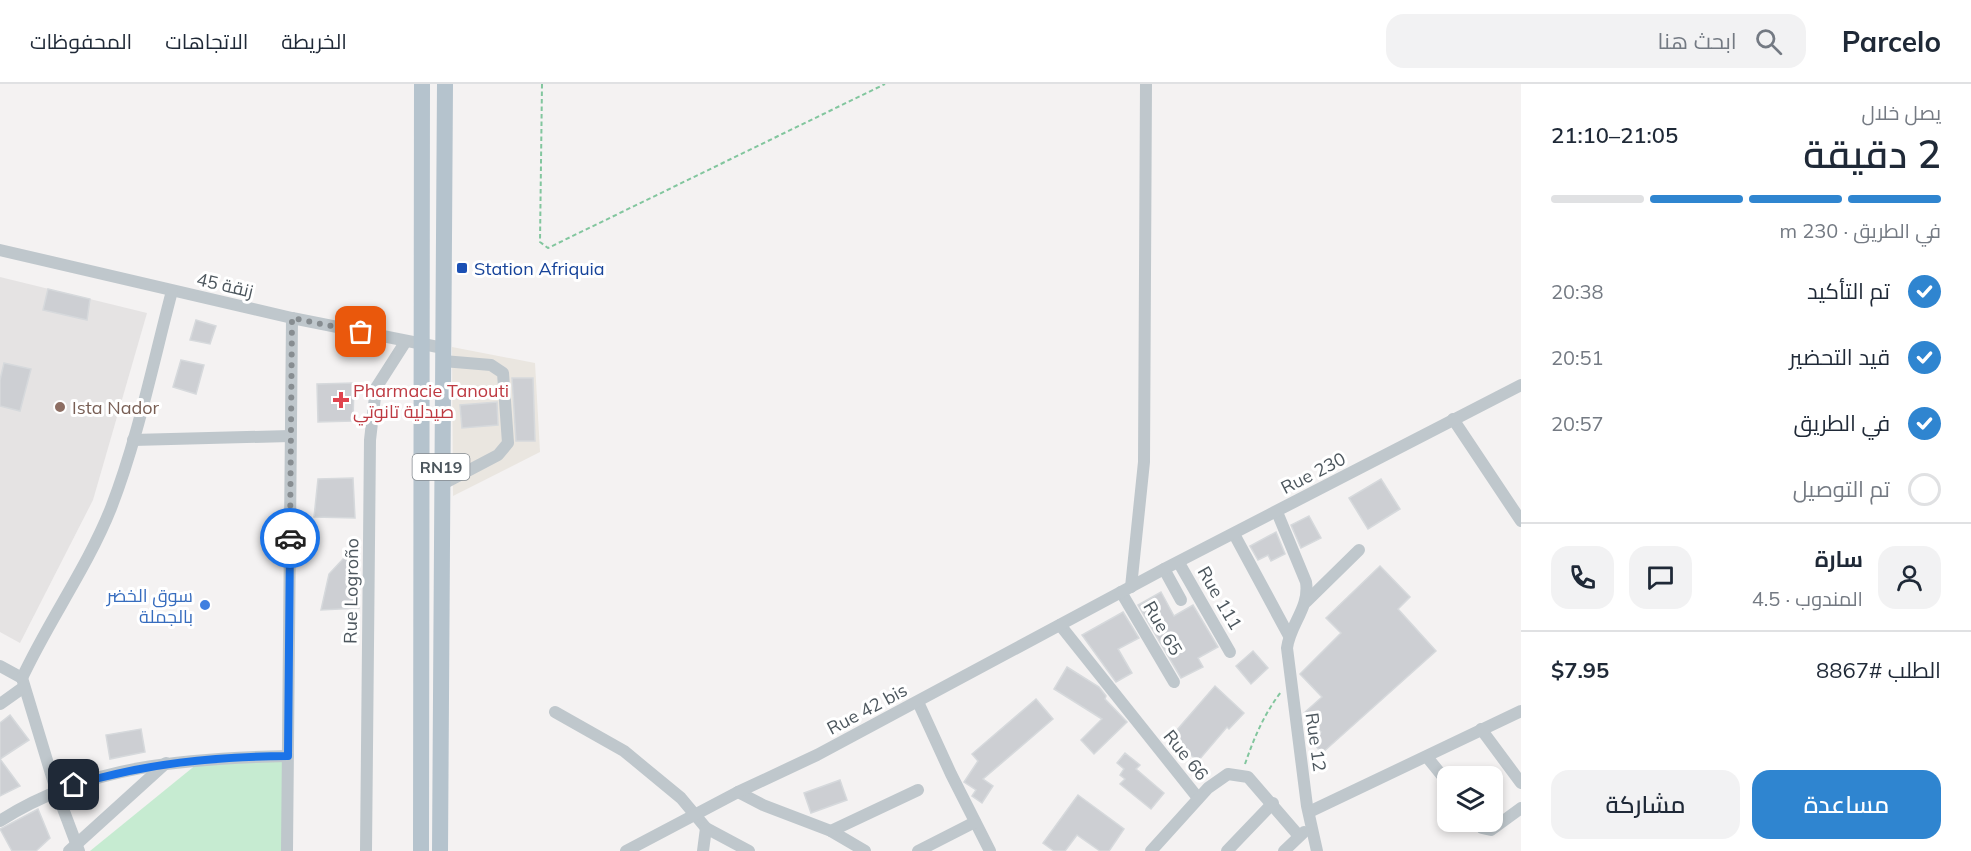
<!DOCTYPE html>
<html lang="ar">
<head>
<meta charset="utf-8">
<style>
	body { margin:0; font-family:Mulish,Cairo,sans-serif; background:#f2f2f3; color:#1f2937; direction:rtl; height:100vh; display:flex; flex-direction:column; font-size:22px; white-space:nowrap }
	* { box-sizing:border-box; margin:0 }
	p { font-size:20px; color:#747a83 }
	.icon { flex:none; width:33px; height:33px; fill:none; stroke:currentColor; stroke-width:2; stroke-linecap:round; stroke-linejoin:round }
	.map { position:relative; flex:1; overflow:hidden; direction:ltr }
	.sheet { display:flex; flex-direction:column; background:#fff; width:450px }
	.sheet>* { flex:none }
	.buttons { position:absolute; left:1437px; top:682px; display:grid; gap:12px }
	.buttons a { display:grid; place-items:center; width:66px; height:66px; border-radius:12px; background:#fff; box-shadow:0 3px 9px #0003; font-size:30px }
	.pin { position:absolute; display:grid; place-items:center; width:51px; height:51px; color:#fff; margin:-26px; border-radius:12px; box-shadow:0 3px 9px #0006 }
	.courier { position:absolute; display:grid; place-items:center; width:60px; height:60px; margin:-30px; border:4px solid #1a73e8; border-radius:50%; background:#fff; color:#222; box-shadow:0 2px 8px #0007 }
	.summary em { font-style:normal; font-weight:600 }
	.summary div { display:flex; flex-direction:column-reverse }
	.summary { display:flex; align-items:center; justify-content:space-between; height:102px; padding:0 30px }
	h1 { font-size:39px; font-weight:600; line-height:45px }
	.bar { display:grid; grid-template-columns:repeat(4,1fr); gap:9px 6px; align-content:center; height:72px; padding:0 30px }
	.bar i { height:8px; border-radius:4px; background:#e0e1e3 }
	.bar .on { background:#2f85d0 }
	.bar p { grid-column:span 4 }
	.line { display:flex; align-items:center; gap:15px; padding:0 30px; border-top:2px solid #e0e1e3 }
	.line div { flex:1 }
	.round { display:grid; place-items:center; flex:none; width:63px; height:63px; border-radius:18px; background:#f2f2f3 }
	ol { padding:0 30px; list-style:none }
	li { display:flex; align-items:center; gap:18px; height:66px }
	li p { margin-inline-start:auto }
	li .icon { padding:6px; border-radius:50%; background:#2f85d0; color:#fff; stroke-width:4 }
	li:last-child { color:#747a83 }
	li i { width:33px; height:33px; border:3px solid #e0e1e3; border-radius:50% }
	.cta { display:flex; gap:12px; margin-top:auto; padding:12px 30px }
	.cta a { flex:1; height:69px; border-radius:18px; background:#2f85d0; color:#fff; font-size:24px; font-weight:600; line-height:69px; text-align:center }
	.cta a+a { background:#f2f2f3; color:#1f2937 }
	header { display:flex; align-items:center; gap:36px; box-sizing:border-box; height:84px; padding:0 30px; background:#fff; border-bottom:2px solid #e0e1e3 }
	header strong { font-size:28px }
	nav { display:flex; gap:33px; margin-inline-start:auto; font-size:21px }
	.search { width:420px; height:54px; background:#f2f2f3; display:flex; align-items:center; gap:15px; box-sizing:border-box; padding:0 21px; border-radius:18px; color:#747a83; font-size:22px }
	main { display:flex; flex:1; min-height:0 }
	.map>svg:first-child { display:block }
	.commercial { fill:#eae6e0 }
	.education { fill:#e5e3e3 }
	.green { fill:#c6ebd1 }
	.building { fill:#cdcfd3; stroke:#d6d9dc; stroke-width:1.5 }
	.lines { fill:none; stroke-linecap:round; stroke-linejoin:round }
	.path { stroke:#82c69e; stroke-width:2; stroke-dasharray:4.5 3; stroke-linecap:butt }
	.minor { stroke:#bfc7cc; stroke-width:12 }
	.major { stroke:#b5c3cd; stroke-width:16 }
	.done { stroke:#878d91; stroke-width:6; stroke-dasharray:0 10.8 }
	.route { stroke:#1a73e8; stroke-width:8 }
	.transit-dot { fill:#1a4fb4; stroke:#fff; stroke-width:2 }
	.health-dot { fill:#e0444e; stroke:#fff; stroke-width:2 }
	.education-dot { fill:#8d6e63; stroke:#fff; stroke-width:2 }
	.shop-dot { fill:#3f7fe0; stroke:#fff; stroke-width:2 }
	.labels { text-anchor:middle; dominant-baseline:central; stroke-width:6; stroke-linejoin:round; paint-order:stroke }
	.shield { fill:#fff; stroke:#82898e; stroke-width:1.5 }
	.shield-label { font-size:16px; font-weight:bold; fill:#4c565d }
	.transit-label { font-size:18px; fill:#164399; stroke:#fff; text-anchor:start }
	.street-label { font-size:18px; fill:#4c565d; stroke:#fff }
	.health-label { font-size:18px; fill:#be3a42; stroke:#fff; text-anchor:start }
	.education-label { font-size:18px; fill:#785e54; stroke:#fff; text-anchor:start }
	.shop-label { font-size:18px; fill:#366cbe; stroke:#fff; text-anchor:end }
</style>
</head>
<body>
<header>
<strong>Parcelo</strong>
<div class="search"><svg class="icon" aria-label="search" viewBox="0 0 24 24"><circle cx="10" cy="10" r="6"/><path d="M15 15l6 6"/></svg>ابحث هنا</div>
<nav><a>الخريطة</a><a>الاتجاهات</a><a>المحفوظات</a></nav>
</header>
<main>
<section class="sheet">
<div class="summary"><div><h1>2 دقيقة</h1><p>يصل خلال</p></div><em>21:05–21:10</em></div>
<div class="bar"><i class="on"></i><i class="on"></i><i class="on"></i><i></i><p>في الطريق · 230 m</p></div>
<ol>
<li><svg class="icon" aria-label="check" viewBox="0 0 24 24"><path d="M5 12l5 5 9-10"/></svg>تم التأكيد<p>20:38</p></li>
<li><svg class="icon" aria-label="check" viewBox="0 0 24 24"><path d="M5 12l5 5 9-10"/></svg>قيد التحضير<p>20:51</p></li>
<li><svg class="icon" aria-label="check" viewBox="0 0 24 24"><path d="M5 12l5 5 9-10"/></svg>في الطريق<p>20:57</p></li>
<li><i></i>تم التوصيل</li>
</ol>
<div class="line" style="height:108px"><a class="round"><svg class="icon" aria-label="person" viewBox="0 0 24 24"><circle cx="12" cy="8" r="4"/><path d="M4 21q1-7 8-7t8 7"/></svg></a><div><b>سارة</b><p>المندوب · 4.5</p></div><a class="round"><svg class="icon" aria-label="chat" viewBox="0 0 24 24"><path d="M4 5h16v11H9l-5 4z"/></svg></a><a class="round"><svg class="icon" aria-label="phone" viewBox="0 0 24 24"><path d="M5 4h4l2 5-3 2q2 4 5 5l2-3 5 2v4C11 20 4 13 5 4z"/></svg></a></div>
<div class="line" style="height:78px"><div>الطلب #8867</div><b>$7.95</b></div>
<div class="cta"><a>مساعدة</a><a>مشاركة</a></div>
</section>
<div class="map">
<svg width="1521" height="767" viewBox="0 0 1521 767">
	<rect width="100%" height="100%" fill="#f4f2f2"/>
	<polygon class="commercial" points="452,263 535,279 540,368 453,412"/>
	<polygon class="education" points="0,193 147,229 93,416 20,559 0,548"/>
	<polygon class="green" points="291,674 291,767 90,767 197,680"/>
	<g class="building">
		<polygon points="48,205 90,215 87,236 43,226"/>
		<polygon points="196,236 216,242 210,260 190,256"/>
		<polygon points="181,276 204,281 196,310 173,303"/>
		<polygon points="4,279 31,285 20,327 0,322 0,296"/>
		<polygon points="512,294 533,294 535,357 516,357"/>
		<polygon points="354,299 353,337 318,338 317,300"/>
		<polygon points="497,318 498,341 462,344 460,321"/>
		<polygon points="353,394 355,434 314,433 318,395"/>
		<polygon points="1381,395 1400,425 1368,445 1349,414"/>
		<polygon points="1309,432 1321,454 1301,464 1291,441"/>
		<polygon points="1276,448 1285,470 1271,477 1268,471 1258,476 1250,462"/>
		<polygon points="356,461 359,524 321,526 329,490"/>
		<polygon points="1380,482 1410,513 1398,525 1436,567 1322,669 1311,657 1321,648 1304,629 1322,613 1300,590 1341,549 1326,534"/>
		<polygon points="1161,508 1174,532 1193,521 1218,563 1198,574 1203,583 1181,594 1138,521"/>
		<polygon points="1123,528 1139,554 1118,565 1132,589 1116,598 1082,551"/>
		<polygon points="1253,567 1268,584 1251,600 1236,582"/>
		<polygon points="1067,583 1099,603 1106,612 1105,615 1127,638 1094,670 1081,656 1102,635 1054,605"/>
		<polygon points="1215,602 1244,629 1229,645 1227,643 1198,677 1170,654"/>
		<polygon points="1036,615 1053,635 983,695 993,702 982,719 972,712 976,706 964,698 978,677 972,670"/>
		<polygon points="10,631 29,656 0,675 0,639"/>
		<polygon points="141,645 145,668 110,675 106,651"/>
		<polygon points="1125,669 1140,681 1136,685 1164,709 1151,725 1120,700 1125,695 1120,691 1124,685 1117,679"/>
		<polygon points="0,675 20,702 0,712"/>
		<polygon points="840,696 847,716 811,729 804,709"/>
		<polygon points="1078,711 1124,745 1109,767 1100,767 1077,751 1065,767 1054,767 1043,759"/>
		<polygon points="38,725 50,754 36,767 12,767 0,745"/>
	</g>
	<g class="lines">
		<g class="path">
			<polyline points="542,0 540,158 548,164 885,0"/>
			<path d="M 1245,680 C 1254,654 1264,630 1281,608"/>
		</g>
		<g class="minor">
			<polyline points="0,166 292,234 443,264"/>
			<polyline points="1453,335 1521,437"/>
			<polyline points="133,356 290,352"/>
			<polyline points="441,401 498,371 508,359 503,289 491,281 443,277"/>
			<path d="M 1277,428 L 1306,498 C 1310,524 1290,540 1287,564 L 1307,722 L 1317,767"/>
			<polyline points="1234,450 1289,552"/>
			<polyline points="1179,479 1230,568"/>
			<polyline points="1164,485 1181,516"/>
			<polyline points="1131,503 1144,378 1146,0"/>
			<polyline points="1121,508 1174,598"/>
			<polyline points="1306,518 1359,466"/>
			<polyline points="1060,541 1198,714"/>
			<polyline points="0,582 22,594"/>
			<path d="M 22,594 C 49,536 87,484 111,424 C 138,354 153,279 172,207"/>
			<polyline points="22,594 56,706 79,767"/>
			<polyline points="918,618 951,690 990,767"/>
			<polyline points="0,620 24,603"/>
			<polyline points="555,628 624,667 681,714 706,744 749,767"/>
			<polyline points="1481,645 1521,699"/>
			<polyline points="1427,673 1448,699"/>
			<polyline points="738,708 763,721 831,747 865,767"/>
			<polyline points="1309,728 1521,627"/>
			<path d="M 0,737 C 86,681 189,674 288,672"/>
			<polyline points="1478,738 1482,744 1491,746 1521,724"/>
			<polyline points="831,747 918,706"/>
			<polyline points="69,767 166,679"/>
			<polyline points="287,767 292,234"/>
			<polyline points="366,767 370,356 376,304 406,257"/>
			<polyline points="626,767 738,708 817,671 1164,485 1521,301"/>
			<polyline points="703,767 706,744"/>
			<polyline points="918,767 975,738"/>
			<polyline points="1151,767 1208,704 1228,690 1248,693 1299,752"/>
			<polyline points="1227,767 1273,719"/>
			<polyline points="1284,767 1304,748"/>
		</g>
		<g class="major">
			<polyline points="421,767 422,0"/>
			<polyline points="440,767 445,0"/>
		</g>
	</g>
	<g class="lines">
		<polyline class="done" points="290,454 292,234 361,248"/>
		<path class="route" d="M 74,701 C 148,679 211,673 288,672 L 290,454"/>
	</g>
	<rect class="transit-dot" x="456" y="178" width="12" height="12" rx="3"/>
	<path class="health-dot" d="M338 307h6v6h6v6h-6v6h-6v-6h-6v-6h6z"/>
	<circle class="education-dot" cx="60" cy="323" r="6"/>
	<circle class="shop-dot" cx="205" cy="521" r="6"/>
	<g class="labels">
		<rect class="shield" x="412.5" y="370" width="57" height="26" rx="4.5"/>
		<g class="shield-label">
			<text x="441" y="383">RN19</text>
		</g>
		<g class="transit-label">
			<text x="474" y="184">Station Afriquia</text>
		</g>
		<g class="street-label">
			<text transform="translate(225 201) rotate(13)">زنقة 45</text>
			<text transform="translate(1313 389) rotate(-27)">Rue 230</text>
			<text transform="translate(351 507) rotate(-89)">Rue Logroño</text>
			<text transform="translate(1220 514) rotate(60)">Rue 111</text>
			<text transform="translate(1163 544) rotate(60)">Rue 65</text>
			<text transform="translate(867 625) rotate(-28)">Rue 42 bis</text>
			<text transform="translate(1316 658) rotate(82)">Rue 12</text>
			<text transform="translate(1186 671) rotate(51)">Rue 66</text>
		</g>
		<g class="health-label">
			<text x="353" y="306">Pharmacie Tanouti<tspan x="353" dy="21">صيدلية تانوتي</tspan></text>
		</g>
		<g class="education-label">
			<text x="72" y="323">Ista Nador</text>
		</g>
		<g class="shop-label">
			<text x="193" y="511">سوق الخضر<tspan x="193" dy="21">بالجملة</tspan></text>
		</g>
	</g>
</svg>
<div class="buttons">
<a><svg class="icon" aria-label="layers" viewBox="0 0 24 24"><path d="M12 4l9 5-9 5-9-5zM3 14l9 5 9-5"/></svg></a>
</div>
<div class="pin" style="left:361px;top:248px;background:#ea580c"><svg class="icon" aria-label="bag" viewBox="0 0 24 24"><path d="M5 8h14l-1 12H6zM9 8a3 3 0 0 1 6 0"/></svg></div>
<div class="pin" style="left:74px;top:701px;background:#1f2937"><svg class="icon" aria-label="home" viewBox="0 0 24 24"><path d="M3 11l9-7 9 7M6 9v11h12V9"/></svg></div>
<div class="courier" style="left:290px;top:454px"><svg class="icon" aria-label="car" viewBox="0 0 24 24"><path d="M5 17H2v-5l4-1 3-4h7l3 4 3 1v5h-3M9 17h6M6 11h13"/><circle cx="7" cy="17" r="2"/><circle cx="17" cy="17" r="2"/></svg></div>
</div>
</main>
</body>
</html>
